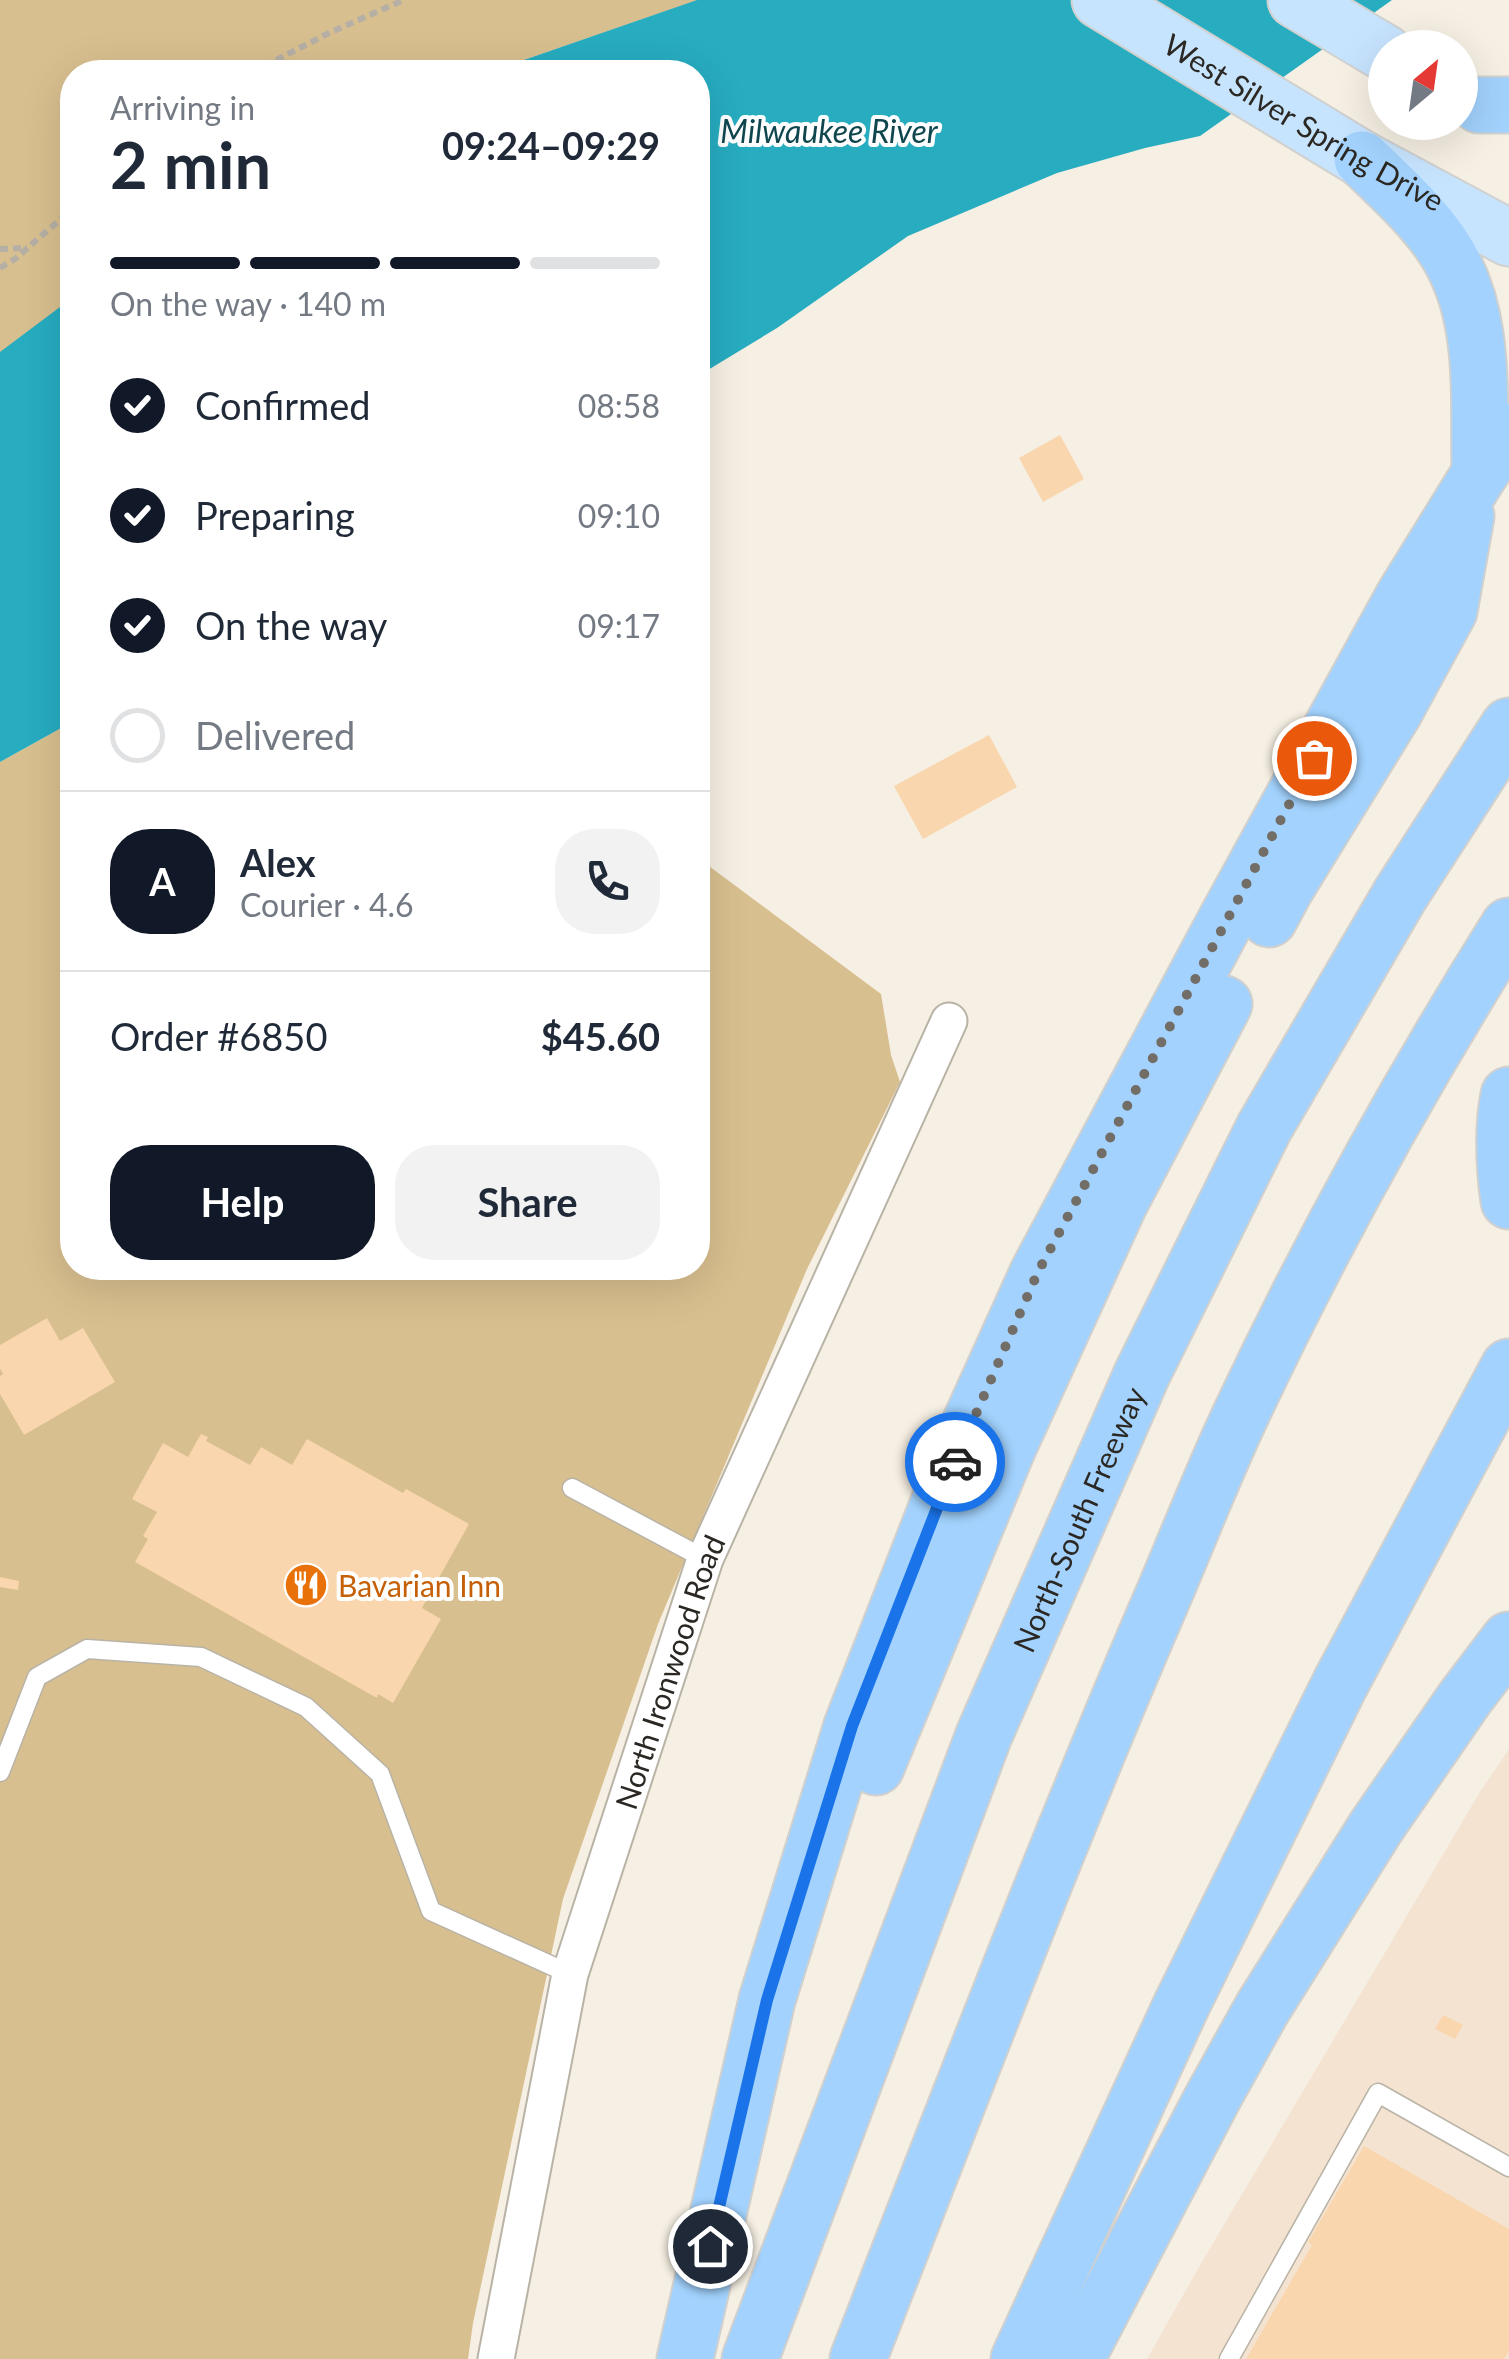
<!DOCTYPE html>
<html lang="en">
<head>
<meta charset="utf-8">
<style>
	body { margin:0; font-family:Lato,sans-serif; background:#f2f2f3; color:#1f2937; height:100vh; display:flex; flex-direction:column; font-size:38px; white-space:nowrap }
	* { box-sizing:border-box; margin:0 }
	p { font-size:32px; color:#747a83 }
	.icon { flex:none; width:55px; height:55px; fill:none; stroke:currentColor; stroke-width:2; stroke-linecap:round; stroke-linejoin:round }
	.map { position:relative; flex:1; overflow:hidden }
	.panel { position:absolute; left:60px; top:60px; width:650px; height:1220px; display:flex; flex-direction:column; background:#fff; border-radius:40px; box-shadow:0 10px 40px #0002 }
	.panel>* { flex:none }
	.needle { width:65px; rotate:29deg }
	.buttons { position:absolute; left:1368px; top:30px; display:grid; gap:20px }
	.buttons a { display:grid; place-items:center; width:110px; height:110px; border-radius:50%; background:#fff; box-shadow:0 10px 40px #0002; font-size:50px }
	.pin { position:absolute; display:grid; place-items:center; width:85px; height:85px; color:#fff; margin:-42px; border:5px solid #fff; border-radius:50%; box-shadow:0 2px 10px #0007 }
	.courier { position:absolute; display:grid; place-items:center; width:100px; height:100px; margin:-50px; border:8px solid #1a73e8; border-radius:50%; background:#fff; color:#222; box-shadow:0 2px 12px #0007 }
	.overview em { font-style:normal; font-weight:700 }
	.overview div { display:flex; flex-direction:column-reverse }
	.overview { display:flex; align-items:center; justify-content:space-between; height:170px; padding:0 50px }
	h1 { font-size:65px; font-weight:700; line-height:75px }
	.bar { display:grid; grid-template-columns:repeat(4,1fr); gap:15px 10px; align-content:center; height:120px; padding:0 50px }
	.bar i { height:12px; border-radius:8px; background:#e0e1e3 }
	.bar .active { background:#111827 }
	.bar p { grid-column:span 4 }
	.line { display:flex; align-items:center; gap:25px; padding:0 50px; border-top:2px solid #e0e1e3 }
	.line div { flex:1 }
	.round { display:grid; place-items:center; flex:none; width:105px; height:105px; border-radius:40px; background:#f2f2f3 }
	ol { padding:0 50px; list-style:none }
	li { display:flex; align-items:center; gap:30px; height:110px }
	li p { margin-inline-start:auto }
	li .icon { padding:10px; border-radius:50%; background:#111827; color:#fff; stroke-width:4 }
	li:last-child { color:#747a83 }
	li i { width:55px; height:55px; border:5px solid #e0e1e3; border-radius:50% }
	.button { display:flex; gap:20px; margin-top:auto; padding:20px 50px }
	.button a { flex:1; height:115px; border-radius:40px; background:#111827; color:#fff; font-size:40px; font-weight:700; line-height:115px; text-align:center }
	.button a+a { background:#f2f2f3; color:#1f2937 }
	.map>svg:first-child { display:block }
	.commercial { fill:#f5e3d2 }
	.green { fill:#d8bf8f }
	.water { fill:#27acc0 }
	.building { fill:#f9d6ad }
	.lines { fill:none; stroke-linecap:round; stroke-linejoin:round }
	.lane-casing { stroke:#b9b3a6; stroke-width:21 }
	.street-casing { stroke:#b9b3a6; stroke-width:39 }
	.primary-casing { stroke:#d0d0cf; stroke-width:59 }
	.highway-casing { stroke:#d0d0cf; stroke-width:59 }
	.path { stroke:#b5afa6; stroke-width:6; stroke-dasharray:8 5; stroke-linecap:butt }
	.lane { stroke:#fff; stroke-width:18 }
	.street { stroke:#fff; stroke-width:35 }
	.primary { stroke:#c7e4fe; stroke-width:55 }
	.highway { stroke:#a2d2fd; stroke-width:55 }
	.done { stroke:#726e67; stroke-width:10; stroke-dasharray:0 18 }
	.route { stroke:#1a73e8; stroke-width:12 }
	.labels { text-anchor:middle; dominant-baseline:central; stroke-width:8; stroke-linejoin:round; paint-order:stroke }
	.street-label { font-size:30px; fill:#2b2824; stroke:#fff }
	.food-label { font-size:30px; fill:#c56008; stroke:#fff; text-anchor:start }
	.water-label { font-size:32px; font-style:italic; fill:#10474f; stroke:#fff }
</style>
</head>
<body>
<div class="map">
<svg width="1509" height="2359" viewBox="0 0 1509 2359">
	<rect width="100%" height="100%" fill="#f6efe3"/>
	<polygon class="commercial" points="1509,1749 1509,2359 1147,2359 1199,2267 1480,1792"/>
	<g class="green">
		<polygon points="0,0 698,0 489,72 72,72 72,353 0,396"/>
		<polygon points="72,722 72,1268 698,1268 698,858 881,994 891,1055 900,1082 807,1269 658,1624 563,1899 473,2323 468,2359 0,2359 0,762"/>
	</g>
	<g class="water">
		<polygon points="697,0 1392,0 1200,136 1145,148 1057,173 908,236 777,328 698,376 698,72 489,72"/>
		<polygon points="72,298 72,722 0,762 0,352"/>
	</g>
	<g class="building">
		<polygon points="1060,435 1084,479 1043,502 1019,458"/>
		<polygon points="989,735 1017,787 923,839 894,786"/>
		<polygon points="47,1318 60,1341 83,1328 115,1382 24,1435 0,1394 0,1376 3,1374 0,1369 0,1345"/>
		<polygon points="201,1434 208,1437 206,1441 250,1465 261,1447 292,1465 307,1439 403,1493 406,1489 469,1524 422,1608 441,1619 393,1703 378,1694 377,1698 135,1562 148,1539 143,1536 157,1512 132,1499 163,1443 188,1457"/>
		<polygon points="0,1577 19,1581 18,1590 0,1587"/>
		<polygon points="1443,2015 1463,2025 1455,2039 1435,2029"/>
		<polygon points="1364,2146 1509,2229 1509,2351 1504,2359 1246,2359 1312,2245 1308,2242"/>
	</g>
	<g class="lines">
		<g class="lane-casing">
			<g id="lane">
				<polyline points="572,1488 705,1559"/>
				<polyline points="0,1772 37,1677 87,1649 201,1657 306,1707 380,1774 431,1911 570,1974"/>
				<polyline points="1229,2359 1378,2093 1509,2167"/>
			</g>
		</g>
		<g class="street-casing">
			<g id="street">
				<path id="s1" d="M 496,2359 L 570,1974 L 705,1559 L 949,1021"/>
			</g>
		</g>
		<g class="primary-casing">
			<g id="primary">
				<path id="s2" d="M 1100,0 L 1362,159 L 1509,238"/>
				<polyline points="1296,0 1385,53"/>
			</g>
		</g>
		<g class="highway-casing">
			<g id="highway">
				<polyline points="1479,105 1509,105"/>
				<path d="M 1362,159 C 1390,186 1420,213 1442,245 C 1488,312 1478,396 1480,473"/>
				<polyline points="1269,919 1285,889 1394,712 1449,611 1466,516"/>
				<path d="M 1509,1095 C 1502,1130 1504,1165 1509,1201"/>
				<polyline points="876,1767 1008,1447 1119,1204 1224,1004"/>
				<polyline points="685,2359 767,2000 852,1726 968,1428 1038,1273 1225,922 1404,596 1480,473 1509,431"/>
				<path id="s3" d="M 750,2359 L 984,1735 L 1142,1374 L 1264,1128 L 1400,895 L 1509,726"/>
				<path d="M 858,2359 C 958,2103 1055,1846 1164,1594 C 1190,1533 1214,1471 1242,1412 C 1321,1244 1411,1082 1509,926"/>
				<polyline points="1019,2359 1181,2006 1340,1684 1509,1367"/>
				<polyline points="1076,2359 1212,2099 1262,2009 1376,1827 1465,1698 1509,1640"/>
			</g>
		</g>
		<g class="path">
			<polyline points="253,72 329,33 404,0"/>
			<polyline points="0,249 27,248"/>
			<polyline points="0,268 15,259 72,209"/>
		</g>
		<use href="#lane" class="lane"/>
		<use href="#street" class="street"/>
		<use href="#primary" class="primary"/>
		<use href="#highway" class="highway"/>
	</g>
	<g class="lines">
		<polyline class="done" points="955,1462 1038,1272 1314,758"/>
		<polyline class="route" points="710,2246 767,2000 852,1726 955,1462"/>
	</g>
	<defs>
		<g id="restaurant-disc" transform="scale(2.25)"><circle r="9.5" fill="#e8710a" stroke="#fff"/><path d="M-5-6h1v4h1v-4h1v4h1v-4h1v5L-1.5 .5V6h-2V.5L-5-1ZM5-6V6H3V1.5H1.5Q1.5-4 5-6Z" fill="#fff"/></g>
	</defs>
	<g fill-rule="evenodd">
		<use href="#restaurant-disc" x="306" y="1585"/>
	</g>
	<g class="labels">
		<g class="street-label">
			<text stroke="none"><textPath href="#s2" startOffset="238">West Silver Spring Drive</textPath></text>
			<text stroke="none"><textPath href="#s3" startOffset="902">North-South Freeway</textPath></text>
			<text stroke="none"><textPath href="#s1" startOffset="710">North Ironwood Road</textPath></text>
		</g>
		<g class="food-label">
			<text x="338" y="1585">Bavarian Inn</text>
		</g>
		<g class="water-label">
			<text x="829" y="130">Milwaukee River</text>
		</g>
	</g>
</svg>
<div class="buttons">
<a><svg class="needle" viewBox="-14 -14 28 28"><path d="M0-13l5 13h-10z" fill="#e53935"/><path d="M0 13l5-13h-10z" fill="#747a83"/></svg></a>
</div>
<div class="pin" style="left:1314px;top:758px;background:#ea580c"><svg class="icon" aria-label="bag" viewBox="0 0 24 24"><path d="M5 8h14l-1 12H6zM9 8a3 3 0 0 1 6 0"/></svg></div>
<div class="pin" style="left:710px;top:2246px;background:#1f2937"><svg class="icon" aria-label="home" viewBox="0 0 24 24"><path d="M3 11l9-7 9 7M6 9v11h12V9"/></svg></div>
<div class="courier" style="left:955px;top:1462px"><svg class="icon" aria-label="car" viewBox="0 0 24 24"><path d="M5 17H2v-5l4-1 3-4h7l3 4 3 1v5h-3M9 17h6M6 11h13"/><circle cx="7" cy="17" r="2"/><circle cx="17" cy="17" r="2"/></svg></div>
<section class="panel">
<div class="overview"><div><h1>2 min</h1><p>Arriving in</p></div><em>09:24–09:29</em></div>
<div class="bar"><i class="active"></i><i class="active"></i><i class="active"></i><i></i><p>On the way · 140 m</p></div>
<ol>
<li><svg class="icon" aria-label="check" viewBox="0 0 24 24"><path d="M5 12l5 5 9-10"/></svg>Confirmed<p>08:58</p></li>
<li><svg class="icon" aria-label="check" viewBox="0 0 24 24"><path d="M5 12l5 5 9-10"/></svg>Preparing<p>09:10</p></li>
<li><svg class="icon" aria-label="check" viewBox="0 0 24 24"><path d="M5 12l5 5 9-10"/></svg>On the way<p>09:17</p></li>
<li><i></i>Delivered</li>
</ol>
<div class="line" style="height:180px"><b class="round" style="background:#111827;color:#fff">A</b><div><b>Alex</b><p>Courier · 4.6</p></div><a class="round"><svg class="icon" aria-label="phone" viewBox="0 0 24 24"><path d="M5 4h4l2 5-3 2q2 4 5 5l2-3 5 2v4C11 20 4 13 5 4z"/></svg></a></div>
<div class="line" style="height:130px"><div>Order #6850</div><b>$45.60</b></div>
<div class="button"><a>Help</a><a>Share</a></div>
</section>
</div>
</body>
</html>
